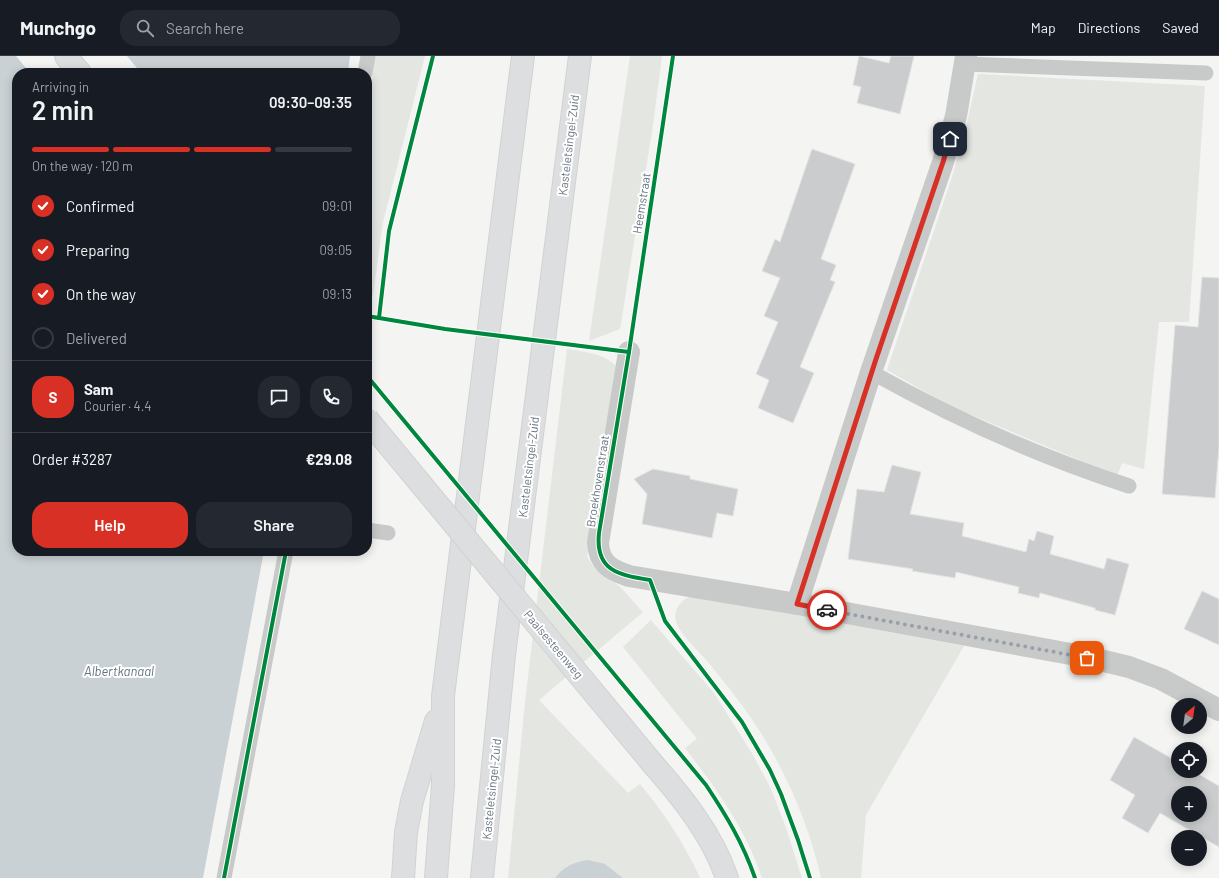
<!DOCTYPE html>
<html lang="en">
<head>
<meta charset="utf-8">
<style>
	body { margin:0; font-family:Barlow,sans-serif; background:#242831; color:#f1f3f6; height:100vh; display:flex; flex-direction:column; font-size:15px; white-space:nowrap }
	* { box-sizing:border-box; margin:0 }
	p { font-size:13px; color:#9ea1a6 }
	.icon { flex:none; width:22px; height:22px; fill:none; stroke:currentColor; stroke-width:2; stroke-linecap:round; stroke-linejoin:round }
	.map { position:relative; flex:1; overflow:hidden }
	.panel { position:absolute; left:12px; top:12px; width:360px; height:488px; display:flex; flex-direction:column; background:#171b24; border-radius:16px; box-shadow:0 2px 10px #0003 }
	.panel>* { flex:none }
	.needle { width:26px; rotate:29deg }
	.buttons { position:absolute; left:1171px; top:642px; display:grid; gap:8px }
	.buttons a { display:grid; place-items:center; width:36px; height:36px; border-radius:50%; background:#171b24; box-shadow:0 2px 10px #0003; font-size:20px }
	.pin { position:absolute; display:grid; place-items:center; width:34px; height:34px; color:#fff; margin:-17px; border-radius:8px; box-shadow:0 2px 6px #0006 }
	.courier { position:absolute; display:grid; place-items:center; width:40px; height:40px; margin:-20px; border:3px solid #d93025; border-radius:50%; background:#fff; color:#222; box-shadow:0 1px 5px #0007 }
	.summary em { font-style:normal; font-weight:600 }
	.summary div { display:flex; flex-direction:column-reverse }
	.summary { display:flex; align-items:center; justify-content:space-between; height:68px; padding:0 20px }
	h1 { font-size:26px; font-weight:600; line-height:30px }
	.bar { display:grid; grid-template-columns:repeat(4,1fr); gap:6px 4px; align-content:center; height:48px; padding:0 20px }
	.bar i { height:5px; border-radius:3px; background:#363941 }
	.bar .current { background:#d93025 }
	.bar p { grid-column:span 4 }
	.line { display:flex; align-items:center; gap:10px; padding:0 20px; border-top:1px solid #363941 }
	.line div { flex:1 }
	.round { display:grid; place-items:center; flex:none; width:42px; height:42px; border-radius:16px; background:#242831 }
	ol { padding:0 20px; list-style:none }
	li { display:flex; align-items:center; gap:12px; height:44px }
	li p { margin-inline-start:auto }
	li .icon { padding:4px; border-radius:50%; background:#d93025; color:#fff; stroke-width:4 }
	li:last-child { color:#9ea1a6 }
	li i { width:22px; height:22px; border:2px solid #363941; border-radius:50% }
	.primary-button { display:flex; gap:8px; margin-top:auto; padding:8px 20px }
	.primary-button a { flex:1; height:46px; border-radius:16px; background:#d93025; color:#fff; font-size:16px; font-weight:600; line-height:46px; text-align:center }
	.primary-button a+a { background:#242831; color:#f1f3f6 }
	header { display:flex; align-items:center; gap:24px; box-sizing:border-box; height:56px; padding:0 20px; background:#171b24; border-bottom:1px solid #363941 }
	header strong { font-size:19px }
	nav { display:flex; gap:22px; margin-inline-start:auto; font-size:14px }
	.search { width:280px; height:36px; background:#242831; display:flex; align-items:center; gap:10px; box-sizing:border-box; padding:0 14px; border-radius:16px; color:#9ea1a6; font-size:15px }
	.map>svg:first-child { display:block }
	.green { fill:#e4e6e1 }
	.water { fill:#cad1d4 }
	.pier { fill:#f4f4f3 }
	.building { fill:#cbcccd; stroke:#e3e3e2; fill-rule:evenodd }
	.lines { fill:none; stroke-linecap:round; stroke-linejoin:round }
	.primary-casing { stroke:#d1d2d2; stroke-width:24 }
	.lane { stroke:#c8caca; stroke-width:15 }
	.street { stroke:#c8caca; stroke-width:22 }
	.primary { stroke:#dddedf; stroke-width:22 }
	.primary-bridge-casing { stroke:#d1d2d2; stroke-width:24; stroke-linecap:butt }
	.primary-bridge { stroke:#dddedf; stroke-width:22 }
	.cycleway-casing { stroke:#fff; stroke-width:6 }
	.cycleway { stroke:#00873e; stroke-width:4 }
	.done { stroke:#98a1a8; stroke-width:4; stroke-dasharray:0 7.2 }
	.route { stroke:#d93025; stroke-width:5 }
	.labels { text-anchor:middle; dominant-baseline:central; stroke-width:4; stroke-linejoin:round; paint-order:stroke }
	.street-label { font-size:12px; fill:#667480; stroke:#fff }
	.water-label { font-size:13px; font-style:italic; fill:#62757d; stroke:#fff }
</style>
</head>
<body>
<header>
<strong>Munchgo</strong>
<div class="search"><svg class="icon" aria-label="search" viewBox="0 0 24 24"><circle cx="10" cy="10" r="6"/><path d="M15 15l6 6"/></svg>Search here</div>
<nav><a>Map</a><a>Directions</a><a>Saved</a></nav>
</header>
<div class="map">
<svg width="1219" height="822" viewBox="0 0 1219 822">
	<rect width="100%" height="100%" fill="#f4f4f3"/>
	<g class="green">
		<polygon points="375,0 425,0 383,166 373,239 367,251 367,63"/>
		<polygon points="630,0 662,0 653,69 620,273 589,285"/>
		<polygon points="978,18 1205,30 1189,266 1159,266 1144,413 1122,407 1117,420 950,350 887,314 952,121 966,71"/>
		<path d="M 567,293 C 585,296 605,297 618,312 L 587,500 C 596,517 601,516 614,526 C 625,534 634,547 643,556 L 539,644 L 628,737 L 640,728 C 664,757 684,787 700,822 L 623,822 L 605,808 L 567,810 L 555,822 L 508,822 L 525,646 Z"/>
		<path d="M 689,541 L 705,542 L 964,590 L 866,759 L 861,822 L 821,822 C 807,759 777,695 738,644 C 728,631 718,618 708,606 C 698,594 683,582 677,568 C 672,556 679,546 689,541 Z"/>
		<path d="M 651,564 L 714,637 L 753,699 L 771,733 L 786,772 L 802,822 L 762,822 C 746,773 716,732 685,692 L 697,683 L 623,591 Z"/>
	</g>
	<g class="water">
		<polygon points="0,0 350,0 348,17 17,17 17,495 264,495 203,822 0,822"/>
		<path d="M 588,804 L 605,808 L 623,822 L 555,822 C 564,810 574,806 588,804 Z"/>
	</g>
	<polygon class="pier" points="16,0 127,0 141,17 30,17"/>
	<g class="building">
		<polygon points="859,0 889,7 891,0 914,0 900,58 857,47 861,31 853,29"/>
		<polygon points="812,93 855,108 821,203 836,209 830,224 835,226 800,311 814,317 793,367 758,352 769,324 756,318 778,266 764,260 780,222 762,215 775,183 780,186"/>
		<polygon points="1202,221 1219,222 1219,391 1215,442 1162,438 1175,269 1198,271"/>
		<polygon points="892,409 921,416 910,458 964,467 962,480 1026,496 1029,483 1034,485 1037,475 1054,480 1050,498 1104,513 1107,502 1129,508 1115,559 1095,554 1095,552 1040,537 1039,542 1018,537 1019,531 956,516 955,522 912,515 913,513 848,503 857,433 884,436"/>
		<polygon points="653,413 690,420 690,423 738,433 733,460 717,457 712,482 642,468 647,438 634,423"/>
		<polygon points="1202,535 1219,543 1219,589 1184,573"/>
		<path d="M 1134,681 L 1178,706 L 1178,715 L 1193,715 L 1219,730 L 1219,791 L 1160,757 L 1148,777 L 1122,762 L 1135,739 L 1110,724 ZM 1178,737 L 1200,737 L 1200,759 L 1178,759 Z"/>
	</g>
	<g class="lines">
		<g class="primary-casing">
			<g id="primary">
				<polyline points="66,0 80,17"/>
				<path d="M 652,707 C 682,741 712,778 727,822"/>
				<polyline points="403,822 406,776 412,745 436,665"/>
				<polyline points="436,822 443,729 443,640 523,0"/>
				<polyline points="482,822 504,599 580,0"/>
			</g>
		</g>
		<g class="lane">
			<polyline points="965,8 1206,17"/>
			<polyline points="365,17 368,0"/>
			<path d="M 871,316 C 953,362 1040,401 1129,430"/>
			<polyline points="367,474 388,477"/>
			<polyline points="224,822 286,495"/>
		</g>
		<g class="street">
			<path d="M 629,296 L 598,487 C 599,508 611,514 629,520 L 797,548 L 1087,601 L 1129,611 L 1161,623 L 1219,654"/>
			<polyline points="797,548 871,316 943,106 956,60 966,0"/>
		</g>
		<use href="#primary" class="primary"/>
		<g class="primary-bridge-casing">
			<polyline id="primary-bridge" points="367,363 652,707"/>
		</g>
		<use href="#primary-bridge" class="primary-bridge"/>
		<g class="cycleway-casing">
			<g id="cycleway">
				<path d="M 673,0 L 629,296 L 599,477 C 595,515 619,519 650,524 L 665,565 L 742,666 L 770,714 L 781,738 L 798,784 L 810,822"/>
				<polyline points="367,260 445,273 629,296"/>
				<polyline points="379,262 389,175 433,0"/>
				<path d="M 367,320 L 706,729 C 726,759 743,787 755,822"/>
				<polyline points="224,822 286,495"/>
			</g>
		</g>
		<use href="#cycleway" class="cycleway"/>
	</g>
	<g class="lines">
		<polyline class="done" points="827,554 1087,602"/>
		<polyline class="route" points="827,554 797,548 876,303 943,106 950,83"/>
	</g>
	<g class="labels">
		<g class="street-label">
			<text transform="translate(568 89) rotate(-83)">Kasteletsingel-Zuid</text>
			<text transform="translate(641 147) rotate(-81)">Heemstraat</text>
			<text transform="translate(528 411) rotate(-83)">Kasteletsingel-Zuid</text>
			<text transform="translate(597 425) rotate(-81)">Broekhovenstraat</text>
			<text transform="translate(554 588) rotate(50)">Paalsesteenweg</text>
			<text transform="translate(491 733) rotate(-84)">Kasteletsingel-Zuid</text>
		</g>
		<g class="water-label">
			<text x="119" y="615">Albertkanaal</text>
		</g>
	</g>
</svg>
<div class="buttons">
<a><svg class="needle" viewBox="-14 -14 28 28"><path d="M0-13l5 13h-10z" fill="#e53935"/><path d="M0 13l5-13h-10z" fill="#9ea1a6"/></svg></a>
<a><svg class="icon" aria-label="locate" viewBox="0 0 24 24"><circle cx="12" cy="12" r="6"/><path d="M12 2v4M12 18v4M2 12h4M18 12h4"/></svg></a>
<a>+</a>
<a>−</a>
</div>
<div class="pin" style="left:1087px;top:602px;background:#ea580c"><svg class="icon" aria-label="bag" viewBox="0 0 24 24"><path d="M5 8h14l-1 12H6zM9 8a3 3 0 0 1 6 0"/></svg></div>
<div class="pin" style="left:950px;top:83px;background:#1f2937"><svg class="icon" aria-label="home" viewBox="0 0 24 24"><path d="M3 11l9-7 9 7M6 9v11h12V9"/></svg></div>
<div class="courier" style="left:827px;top:554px"><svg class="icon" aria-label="car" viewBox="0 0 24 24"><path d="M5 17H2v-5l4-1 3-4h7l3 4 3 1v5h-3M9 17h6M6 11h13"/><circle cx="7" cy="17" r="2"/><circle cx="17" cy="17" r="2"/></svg></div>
<section class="panel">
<div class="summary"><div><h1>2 min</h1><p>Arriving in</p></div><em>09:30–09:35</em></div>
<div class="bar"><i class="current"></i><i class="current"></i><i class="current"></i><i></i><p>On the way · 120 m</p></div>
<ol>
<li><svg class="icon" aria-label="check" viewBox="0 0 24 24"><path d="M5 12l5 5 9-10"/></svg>Confirmed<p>09:01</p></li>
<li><svg class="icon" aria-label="check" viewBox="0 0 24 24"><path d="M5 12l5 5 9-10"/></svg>Preparing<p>09:05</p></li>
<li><svg class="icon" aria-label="check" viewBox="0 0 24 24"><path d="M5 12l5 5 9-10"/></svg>On the way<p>09:13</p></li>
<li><i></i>Delivered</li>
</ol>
<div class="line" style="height:72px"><b class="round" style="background:#d93025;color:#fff">S</b><div><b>Sam</b><p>Courier · 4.4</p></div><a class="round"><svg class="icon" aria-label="chat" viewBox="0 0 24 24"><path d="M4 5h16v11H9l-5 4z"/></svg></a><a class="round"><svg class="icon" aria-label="phone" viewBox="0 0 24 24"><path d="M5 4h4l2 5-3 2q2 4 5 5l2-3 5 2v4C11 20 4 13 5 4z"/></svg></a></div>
<div class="line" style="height:52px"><div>Order #3287</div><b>€29.08</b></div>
<div class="primary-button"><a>Help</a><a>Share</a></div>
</section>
</div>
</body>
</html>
